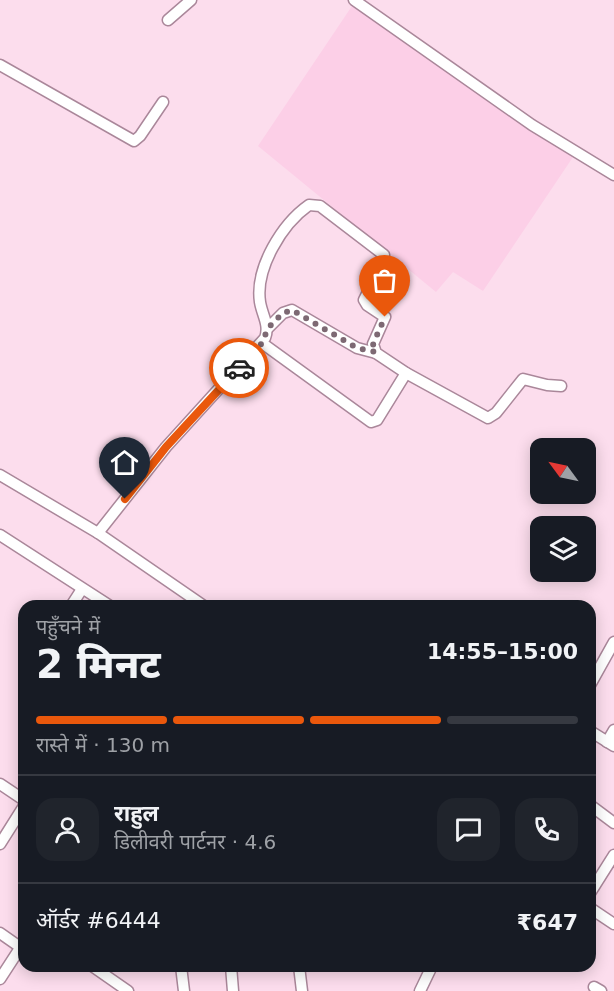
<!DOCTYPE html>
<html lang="hi">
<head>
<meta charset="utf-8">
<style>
	body { margin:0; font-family:"DejaVu Sans","Noto Sans Devanagari",sans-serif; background:#20242c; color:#f1f3f6; height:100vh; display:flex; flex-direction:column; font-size:22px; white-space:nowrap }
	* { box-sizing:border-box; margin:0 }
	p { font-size:20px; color:#9ea1a6 }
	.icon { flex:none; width:33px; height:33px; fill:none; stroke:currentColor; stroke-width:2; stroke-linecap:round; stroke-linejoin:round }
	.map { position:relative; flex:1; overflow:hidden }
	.details { position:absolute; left:18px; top:600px; width:578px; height:372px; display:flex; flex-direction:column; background:#171b24; border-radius:18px; box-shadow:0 3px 15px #0003 }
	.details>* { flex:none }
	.needle { width:39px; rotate:303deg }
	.buttons { position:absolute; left:530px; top:438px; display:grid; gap:12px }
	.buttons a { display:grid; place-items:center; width:66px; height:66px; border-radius:12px; background:#171b24; box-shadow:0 3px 15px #0003; font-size:30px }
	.pin { position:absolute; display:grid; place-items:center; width:51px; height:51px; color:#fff; margin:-62px -26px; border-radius:50% 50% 50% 0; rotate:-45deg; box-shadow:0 0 6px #0007 }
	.pin .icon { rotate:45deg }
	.courier { position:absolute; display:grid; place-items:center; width:60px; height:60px; margin:-30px; border:4px solid #ea580c; border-radius:50%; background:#fff; color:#222; box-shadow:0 2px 8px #0007 }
	.head em { font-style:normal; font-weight:800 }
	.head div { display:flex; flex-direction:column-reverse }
	.head { display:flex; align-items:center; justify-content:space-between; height:102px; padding:0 18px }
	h1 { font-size:39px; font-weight:800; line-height:45px }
	.bar { display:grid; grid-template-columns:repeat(4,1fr); gap:9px 6px; align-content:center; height:72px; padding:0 18px }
	.bar i { height:8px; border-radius:4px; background:#363941 }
	.bar .active { background:#ea580c }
	.bar p { grid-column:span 4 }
	.line { display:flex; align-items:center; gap:15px; padding:0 18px; border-top:2px solid #363941 }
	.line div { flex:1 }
	.round { display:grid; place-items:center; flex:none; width:63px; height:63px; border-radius:18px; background:#20242c }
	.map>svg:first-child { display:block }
	.built { fill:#fccfe7 }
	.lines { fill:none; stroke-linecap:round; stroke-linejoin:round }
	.minor-casing { stroke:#aa879a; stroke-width:13 }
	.minor { stroke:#fff; stroke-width:10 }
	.done { stroke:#7d6973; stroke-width:6; stroke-dasharray:0 10.8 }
	.route { stroke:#ea580c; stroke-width:8 }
</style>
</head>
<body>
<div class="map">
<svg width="614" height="991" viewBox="0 0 614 991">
	<rect width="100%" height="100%" fill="#fcdded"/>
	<polygon class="built" points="354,3 573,157 483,291 453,272 436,292 258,146"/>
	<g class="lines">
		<g class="minor-casing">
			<g id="minor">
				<polyline points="354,0 532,125 614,175"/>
				<polyline points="168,20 191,0"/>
				<polyline points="0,65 134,141 140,136 163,102"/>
				<polyline points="268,328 283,313 292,310 357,348 376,353"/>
				<polyline points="262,343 371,422 377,420 406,373"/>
				<polyline points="0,475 98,533 204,606"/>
				<path d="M 98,533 L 166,447 L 265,338 C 270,325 262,315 260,302 C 255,268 282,224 309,205 L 320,206 L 384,255 L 383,262 L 364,300 L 367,305 L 385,317 L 373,344 L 376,353 L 406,373 L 488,418 L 496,413 L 523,379 L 547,385 L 561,386"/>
				<polyline points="0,535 110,606"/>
				<polyline points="71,606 82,589"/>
				<polyline points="590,685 614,642"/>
				<polyline points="590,731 614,746"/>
				<polyline points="607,742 614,730"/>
				<polyline points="0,784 24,800"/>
				<polyline points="590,805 614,823"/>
				<polyline points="0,844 24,806"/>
				<polyline points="590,893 614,855"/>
				<polyline points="590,908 614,924"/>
				<polyline points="0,933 20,947"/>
				<polyline points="92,966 128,991"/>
				<polyline points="181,966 184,991"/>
				<polyline points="231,966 233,991"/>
				<polyline points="299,966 302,991"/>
				<polyline points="0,979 24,942"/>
				<polyline points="594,987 601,991"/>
				<polyline points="420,991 432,966"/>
			</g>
		</g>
		<use href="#minor" class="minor"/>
	</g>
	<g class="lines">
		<polyline class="done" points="239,368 262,343 268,328 283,313 292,310 357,348 376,352 373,344 385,317"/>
		<polyline class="route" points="125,499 166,447 239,368"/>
	</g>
</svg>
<div class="buttons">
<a><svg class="needle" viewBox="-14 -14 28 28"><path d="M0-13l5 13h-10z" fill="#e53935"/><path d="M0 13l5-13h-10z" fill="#9ea1a6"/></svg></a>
<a><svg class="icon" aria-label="layers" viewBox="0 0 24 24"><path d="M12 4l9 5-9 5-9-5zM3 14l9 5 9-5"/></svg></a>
</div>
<div class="pin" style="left:385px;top:317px;background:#ea580c"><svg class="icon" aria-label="bag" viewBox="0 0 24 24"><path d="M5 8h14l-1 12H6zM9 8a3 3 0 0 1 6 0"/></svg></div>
<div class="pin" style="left:125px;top:499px;background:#1f2937"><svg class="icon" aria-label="home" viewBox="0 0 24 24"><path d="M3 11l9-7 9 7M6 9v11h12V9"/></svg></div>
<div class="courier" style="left:239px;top:368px"><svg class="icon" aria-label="car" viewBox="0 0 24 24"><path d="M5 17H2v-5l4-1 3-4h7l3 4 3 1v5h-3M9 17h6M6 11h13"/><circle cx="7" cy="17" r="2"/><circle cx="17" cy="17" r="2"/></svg></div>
<section class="details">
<div class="head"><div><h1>2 मिनट</h1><p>पहुँचने में</p></div><em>14:55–15:00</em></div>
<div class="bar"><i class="active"></i><i class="active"></i><i class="active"></i><i></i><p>रास्ते में · 130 m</p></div>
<div class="line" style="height:108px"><a class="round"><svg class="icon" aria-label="person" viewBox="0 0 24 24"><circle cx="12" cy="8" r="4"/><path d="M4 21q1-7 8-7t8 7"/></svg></a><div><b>राहुल</b><p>डिलीवरी पार्टनर · 4.6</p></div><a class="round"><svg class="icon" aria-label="chat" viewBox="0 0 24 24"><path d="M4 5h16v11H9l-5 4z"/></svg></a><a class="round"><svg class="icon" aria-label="phone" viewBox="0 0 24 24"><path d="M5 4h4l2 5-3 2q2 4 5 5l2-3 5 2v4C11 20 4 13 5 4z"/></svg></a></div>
<div class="line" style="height:78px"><div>ऑर्डर #6444</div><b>₹647</b></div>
</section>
</div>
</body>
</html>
